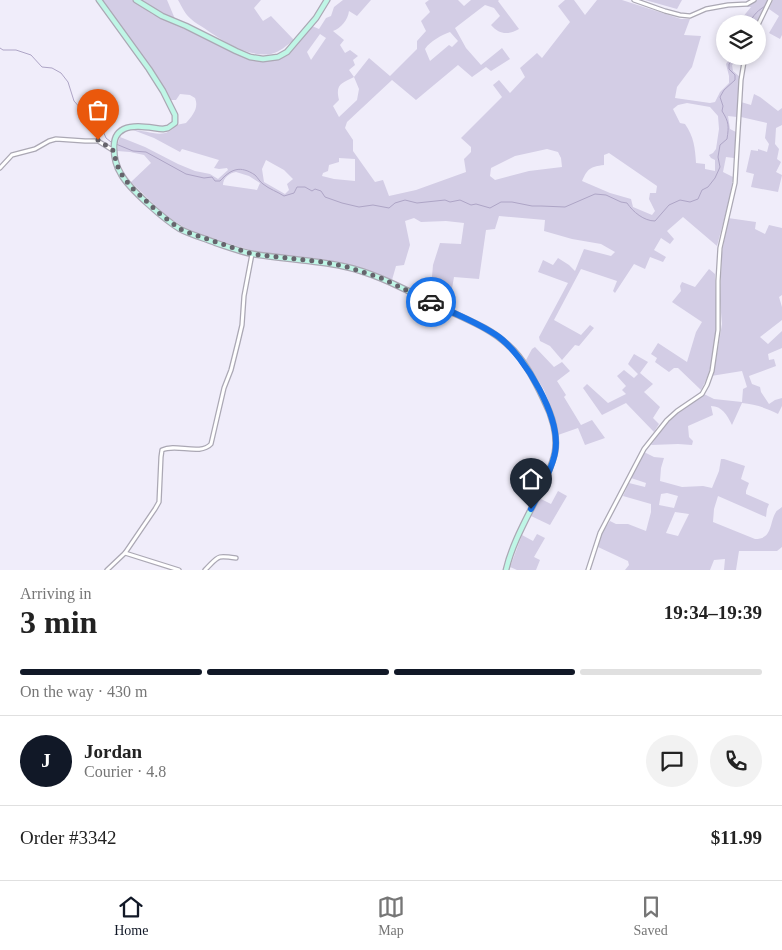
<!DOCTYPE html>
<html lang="en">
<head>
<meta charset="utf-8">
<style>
	body { margin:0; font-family:"Times New Roman",serif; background:#f2f2f2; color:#222; height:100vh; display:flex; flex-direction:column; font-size:19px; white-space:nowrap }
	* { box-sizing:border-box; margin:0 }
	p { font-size:16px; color:#767676 }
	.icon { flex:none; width:28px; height:28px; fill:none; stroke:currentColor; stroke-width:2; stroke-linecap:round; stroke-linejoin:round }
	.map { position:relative; height:570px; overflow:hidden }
	.drawer { display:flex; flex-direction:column; background:#fff; flex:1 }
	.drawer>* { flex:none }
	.controls { position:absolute; left:716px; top:15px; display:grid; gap:10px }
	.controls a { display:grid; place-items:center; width:50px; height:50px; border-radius:50%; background:#fff; box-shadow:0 2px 8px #0003; font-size:25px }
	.pin { position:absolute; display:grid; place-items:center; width:42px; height:42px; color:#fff; margin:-51px -21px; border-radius:50% 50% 50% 0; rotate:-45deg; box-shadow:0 0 5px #0007 }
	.pin .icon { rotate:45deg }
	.courier { position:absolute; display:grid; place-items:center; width:50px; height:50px; margin:-25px; border:4px solid #1a73e8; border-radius:50%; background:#fff; color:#222; box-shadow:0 1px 6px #0007 }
	.head em { font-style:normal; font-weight:800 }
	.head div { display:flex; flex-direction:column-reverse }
	.head { display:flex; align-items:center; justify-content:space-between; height:85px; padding:0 20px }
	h1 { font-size:32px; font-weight:800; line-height:38px }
	.bar { display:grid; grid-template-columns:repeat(4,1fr); gap:8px 5px; align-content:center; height:60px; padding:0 20px }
	.bar i { height:6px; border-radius:4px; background:#e0e0e0 }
	.bar .current { background:#111827 }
	.bar p { grid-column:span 4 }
	.line { display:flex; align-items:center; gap:12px; padding:0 20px; border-top:1px solid #e0e0e0 }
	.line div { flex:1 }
	.round { display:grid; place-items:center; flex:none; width:52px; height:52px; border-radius:26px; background:#f2f2f2 }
	.tab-bar { display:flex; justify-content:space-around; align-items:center; height:70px; border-top:1px solid #e0e0e0; background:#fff; font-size:14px; color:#767676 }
	.tab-bar a { display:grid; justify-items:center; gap:2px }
	.tab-bar .current { color:#111827 }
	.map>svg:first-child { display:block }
	.green { fill:#d3cde5; fill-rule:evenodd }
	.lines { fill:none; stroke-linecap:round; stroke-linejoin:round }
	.stream { stroke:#aea5c6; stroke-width:1 }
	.street-casing { stroke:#aba8b4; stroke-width:5.5 }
	.secondary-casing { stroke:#aba8b4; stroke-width:7 }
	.street { stroke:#fff; stroke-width:3 }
	.secondary { stroke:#bff6e6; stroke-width:4.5 }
	.done { stroke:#66646c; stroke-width:5; stroke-dasharray:0 9 }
	.route { stroke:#1a73e8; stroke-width:6 }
</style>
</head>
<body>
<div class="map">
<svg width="782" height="570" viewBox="0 0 782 570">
	<rect width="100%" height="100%" fill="#f0edfa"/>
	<g class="green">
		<path d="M 102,0 L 132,0 L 152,14 L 250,59 L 285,55 L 293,48 L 312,26 L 319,29 L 326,18 L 331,16 L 334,7 L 343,0 L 371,0 L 357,16 L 349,11 C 348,20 341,28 333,31 L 344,40 L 340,45 L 345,53 L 350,50 L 358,56 L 353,60 L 355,65 L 349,70 L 354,77 L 369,58 L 390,76 L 417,49 L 417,41 L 426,31 L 421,21 L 430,12 L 425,3 L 429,0 L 458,0 L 464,6 L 471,0 L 499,0 L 498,1 L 519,29 C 508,35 500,35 491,25 L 500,16 L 494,8 L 485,5 L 455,28 L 466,48 L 481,65 L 502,48 L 510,59 L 491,71 L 486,67 L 472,77 L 458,65 L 416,100 L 392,80 L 347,122 L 345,128 L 353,140 L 353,151 L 375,182 L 383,180 L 389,196 L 416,190 L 466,172 L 464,159 L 471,152 L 471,147 L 461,138 L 502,97 L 493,85 L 499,80 L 510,93 L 525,77 L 520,68 L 537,53 L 542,58 L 570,22 L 558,6 L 565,0 L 574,0 L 585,15 L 597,0 L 622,0 L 681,19 L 690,19 L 684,35 L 701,36 L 692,67 L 677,87 L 675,98 L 710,103 L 715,102 L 720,92 L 729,83 L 729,76 L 726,64 L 732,56 L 743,56 L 742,60 L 738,60 L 732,65 L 733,71 L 740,77 L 737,117 L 728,116 L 730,129 L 736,132 L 734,158 L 726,157 L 723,172 L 733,177 C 730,201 723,223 717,246 L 683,217 L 667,231 L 674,239 L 670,244 L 661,238 L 654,250 L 666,257 L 663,262 L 650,257 L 645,269 L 634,264 L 615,293 L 613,291 L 617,281 L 581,269 L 554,320 L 581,335 L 590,325 L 594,328 L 579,346 L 575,345 L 562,360 L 550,346 L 540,341 L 539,337 L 568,283 L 538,272 L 543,260 L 553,265 L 558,258 L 569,265 L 575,271 L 584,249 L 611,256 L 615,252 L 601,244 L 572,239 L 544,231 L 545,220 L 499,216 L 495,229 L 486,230 L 479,279 L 454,277 L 449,306 L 430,299 L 433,265 L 440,243 L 461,244 L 464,223 L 446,221 L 421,222 L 414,218 L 405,221 L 410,245 L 404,265 L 396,266 L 392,280 L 346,264 L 253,251 L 203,236 L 184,227 L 166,216 L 131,182 L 151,163 L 144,155 L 130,152 L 117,151 L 118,143 L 120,137 L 145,147 L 178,164 L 195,171 L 210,174 L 218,179 L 228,170 L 227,168 L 219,169 L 214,168 L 219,160 L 182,149 L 180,152 L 154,138 L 133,130 C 148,130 165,141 176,125 L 186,123 C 193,115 199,108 195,98 L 190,95 L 180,94 L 176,100 L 170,100 L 159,79 ZM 450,32 L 458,41 L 452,47 L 449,45 L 430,61 L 425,49 C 430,41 442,35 450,32 ZM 320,34 L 326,38 L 311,60 L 307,52 ZM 354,77 L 359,89 L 357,100 L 339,117 L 333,106 L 339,100 C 335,84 342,83 354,77 ZM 687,103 L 710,107 L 718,116 L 719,129 L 716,149 L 713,153 L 709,155 L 711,158 L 715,160 L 715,171 L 705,169 L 705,164 L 696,163 C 695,148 694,137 685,124 L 680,123 L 673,109 L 678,105 ZM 547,149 L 558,152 L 561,158 L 562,167 L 529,171 L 495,180 L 490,176 L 491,168 L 515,156 ZM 609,153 L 657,186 L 656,193 L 650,193 L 649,199 L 655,211 L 652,215 L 633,207 L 631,199 L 610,193 L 582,181 C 588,168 590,167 604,165 L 604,155 ZM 339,158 L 355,159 L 355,181 L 334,179 L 322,176 L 323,173 L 328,171 L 329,165 L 339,162 ZM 266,160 L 284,170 L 293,179 L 287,184 L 289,190 L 285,194 L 264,182 L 262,169 ZM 236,172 L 249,176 L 260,183 L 257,190 L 223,185 C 223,177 230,173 236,172 Z"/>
		<polygon points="142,0 167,0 175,19 164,14"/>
		<path d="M 178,0 L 261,0 L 254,8 L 263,21 L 271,16 L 294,40 C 287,45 280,52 271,54 C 248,58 221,40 204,28 C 200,25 195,23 191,19 C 185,14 182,7 178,0 Z"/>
		<polygon points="645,0 682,0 677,9"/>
		<polygon points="756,0 769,0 765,8 756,24 745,24 742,18 751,7 746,7"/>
		<polygon points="773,0 782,0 782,35 780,39 769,33 779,16 769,9"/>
		<polygon points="754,94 760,97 778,111 782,108 782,125 776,128 775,144 779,149 777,159 781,162 776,172 782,175 778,192 751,187 754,174 746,172 751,150 758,151 758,149 767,152 769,144 765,138 767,123 741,117 741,102 751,105"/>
		<path d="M 728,218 L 756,222 L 755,229 L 765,234 L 769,225 L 782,228 L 782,295 L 779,297 L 782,307 L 782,320 L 760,337 L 768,344 L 782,331 L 782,348 L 768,354 L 769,360 L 774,359 L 776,366 L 749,376 L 752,384 L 760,387 L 761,392 L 769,404 L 775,400 L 782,398 L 782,406 L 778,414 C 766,408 755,404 742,403 L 732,425 C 727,415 722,406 711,406 L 713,415 L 688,426 L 689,437 L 693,441 L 692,445 L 678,444 L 651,445 L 665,425 L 677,414 L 704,394 L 714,399 L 742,402 L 743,389 L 747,387 L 742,371 L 711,376 L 716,360 L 722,324 L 720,301 L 722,253 Z"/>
		<path d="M 709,269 L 715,274 C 716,312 721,355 701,390 L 678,368 L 674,368 L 669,372 L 655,362 L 657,358 L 651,354 L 658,343 L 687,362 L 696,332 L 702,322 L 672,302 L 681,291 L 680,286 L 682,282 L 695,287 Z"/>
		<polygon points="535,347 554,367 562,362 570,371 557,381 566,395 564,397 581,425 592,420 605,438 585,445 578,428 558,435 554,415 544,390 526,360 532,349"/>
		<polygon points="634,354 648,362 640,373 653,384 644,392 660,407 653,418 659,424 654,432 626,403 602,415 583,388 587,384 608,403 626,394 622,390 626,386 617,376 624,370 634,378 638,374 628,364"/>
		<path d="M 644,452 L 654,457 L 664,458 L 661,468 L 660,481 L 682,487 L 703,486 L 712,488 L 719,471 L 721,459 L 724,459 L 745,466 L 741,479 L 749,483 L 746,491 L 746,494 L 769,504 L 767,509 L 766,517 L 718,496 L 714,509 L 713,522 L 755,539 C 773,539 769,523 776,512 C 776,511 781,508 782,507 L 782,547 L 777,551 L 739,551 L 736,570 L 724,570 L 725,559 L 714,560 L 710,570 L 625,570 L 629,565 L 628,561 L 598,547 L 602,533 L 610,521 L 616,524 L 628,524 L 646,531 L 651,512 L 651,504 L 623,496 L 629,483 L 645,487 L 646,483 L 631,478 ZM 667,493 L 678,496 L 674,508 L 659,505 L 661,494 ZM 675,512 L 689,514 L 678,536 L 666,533 Z"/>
		<polygon points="558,491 567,496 550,525 531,516 539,498 551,504"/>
		<polygon points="537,534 545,538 534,557 540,560 536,570 517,570 510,567 522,535 533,541"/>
	</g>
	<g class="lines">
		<g class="stream">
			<path d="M 749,24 C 753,15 758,10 767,5"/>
			<path d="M 0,48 L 3,50 L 16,50 L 31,55 L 42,67 L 52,68 L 61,73 L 68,82 L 74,101 L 92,121 L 103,131 L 106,138 L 111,142 L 133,151 L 146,152 L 186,174 L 204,178 L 212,177 L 215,181 L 220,181 C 231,169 240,165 255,175 C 258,178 260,182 263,184 C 269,189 278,192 284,196 L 294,193 L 297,187 L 305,187 L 312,191 L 315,189 L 321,191 L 325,197 L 342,203 L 359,207 L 373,205 L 389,208 L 395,203 L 405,200 L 417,203 L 445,200 L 450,202 L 460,200 L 471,205 L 476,204 L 490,208 L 501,202 L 512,202 L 532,206 L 541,206 L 565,207 L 595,194 L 606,195 L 621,202 L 627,203 C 633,212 644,221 655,221 L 669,205 L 680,200 L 690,202 L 698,199 L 702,190 L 708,187 L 715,178 L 720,167 L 718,157 L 720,145 L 727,139 C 729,126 729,122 722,111 L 723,106 L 720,97 L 724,90 L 735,80 L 735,75 L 729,69 L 729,64 L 737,56"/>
		</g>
		<g class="street-casing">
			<g id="street">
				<polyline points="634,0 665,11 680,15 690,16 706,9 728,5 747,4 754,0"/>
				<polyline points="758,25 770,0"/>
				<polyline points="0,168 12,155 35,149 49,141 56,139 85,141 98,141 114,151"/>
				<polyline points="125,553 179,570"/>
				<path d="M 107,570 L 125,553 L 155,509 L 159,502 L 161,457 L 162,450 C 176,443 200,456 211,444 L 224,388 L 231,370 L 238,342 L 242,325 L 244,296 L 252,254"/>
				<path d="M 205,570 C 219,556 216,555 236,558"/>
				<polyline points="588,570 600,533 644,449 667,420 677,411 702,394 707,385 712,371 718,330 718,281 720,248 735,183 741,80 745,56"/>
			</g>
		</g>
		<g class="secondary-casing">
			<g id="secondary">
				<path d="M 99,0 L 149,69 L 163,91 L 175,115 L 175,123 L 168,128 L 163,129 C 151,128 135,124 124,129 C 116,133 114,139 114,148 C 114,157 116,166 121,174 C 129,189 165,220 180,229 C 191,235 204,238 216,243 C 228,247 241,252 253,254 C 283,259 312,260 342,266 C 377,273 409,292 441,307 C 465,319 489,327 508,345 C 524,359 535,381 544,400 C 552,415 558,435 555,452 C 553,463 547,475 543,485 C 530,513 513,540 506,570"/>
				<polyline points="136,0 162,16 186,26 236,51 250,57 263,59 278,57 287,52 316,18 327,0"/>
			</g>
		</g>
		<use href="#street" class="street"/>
		<use href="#secondary" class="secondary"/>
	</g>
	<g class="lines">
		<polyline class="done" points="98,140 114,151 116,162 120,172 130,186 160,214 180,229 192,234 252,254 323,262 344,266 381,278 431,302"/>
		<path class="route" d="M 431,302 C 454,314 478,322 499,337 C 525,357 562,418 555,453 C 552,470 539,493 531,509"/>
	</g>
</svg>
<div class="controls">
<a><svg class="icon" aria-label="layers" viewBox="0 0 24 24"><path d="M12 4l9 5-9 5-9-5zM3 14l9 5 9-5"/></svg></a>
</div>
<div class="pin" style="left:98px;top:140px;background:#ea580c"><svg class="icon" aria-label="bag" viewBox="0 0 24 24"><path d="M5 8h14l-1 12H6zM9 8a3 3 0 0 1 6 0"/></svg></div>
<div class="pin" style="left:531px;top:509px;background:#1f2937"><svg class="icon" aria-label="home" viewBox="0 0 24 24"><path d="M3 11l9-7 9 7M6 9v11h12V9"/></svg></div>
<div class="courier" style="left:431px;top:302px"><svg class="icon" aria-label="car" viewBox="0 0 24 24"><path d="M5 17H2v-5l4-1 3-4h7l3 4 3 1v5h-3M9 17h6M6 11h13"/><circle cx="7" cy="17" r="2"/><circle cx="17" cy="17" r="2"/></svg></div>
</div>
<section class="drawer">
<div class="head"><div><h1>3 min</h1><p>Arriving in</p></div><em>19:34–19:39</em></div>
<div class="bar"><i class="current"></i><i class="current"></i><i class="current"></i><i></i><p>On the way · 430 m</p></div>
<div class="line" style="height:90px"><b class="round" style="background:#111827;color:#fff">J</b><div><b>Jordan</b><p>Courier · 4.8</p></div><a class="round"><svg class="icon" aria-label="chat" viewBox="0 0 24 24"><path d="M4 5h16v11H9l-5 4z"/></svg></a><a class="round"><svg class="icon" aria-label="phone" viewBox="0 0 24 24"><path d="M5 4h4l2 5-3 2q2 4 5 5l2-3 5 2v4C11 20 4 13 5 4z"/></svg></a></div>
<div class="line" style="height:65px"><div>Order #3342</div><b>$11.99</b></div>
</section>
<nav class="tab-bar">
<a class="current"><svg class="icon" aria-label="home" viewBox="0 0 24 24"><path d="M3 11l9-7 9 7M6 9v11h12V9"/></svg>Home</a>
<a><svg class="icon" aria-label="map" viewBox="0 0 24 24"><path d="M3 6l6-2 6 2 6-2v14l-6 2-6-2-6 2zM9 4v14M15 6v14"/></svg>Map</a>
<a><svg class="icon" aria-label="saved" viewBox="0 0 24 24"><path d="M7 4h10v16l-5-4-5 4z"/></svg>Saved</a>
</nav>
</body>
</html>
